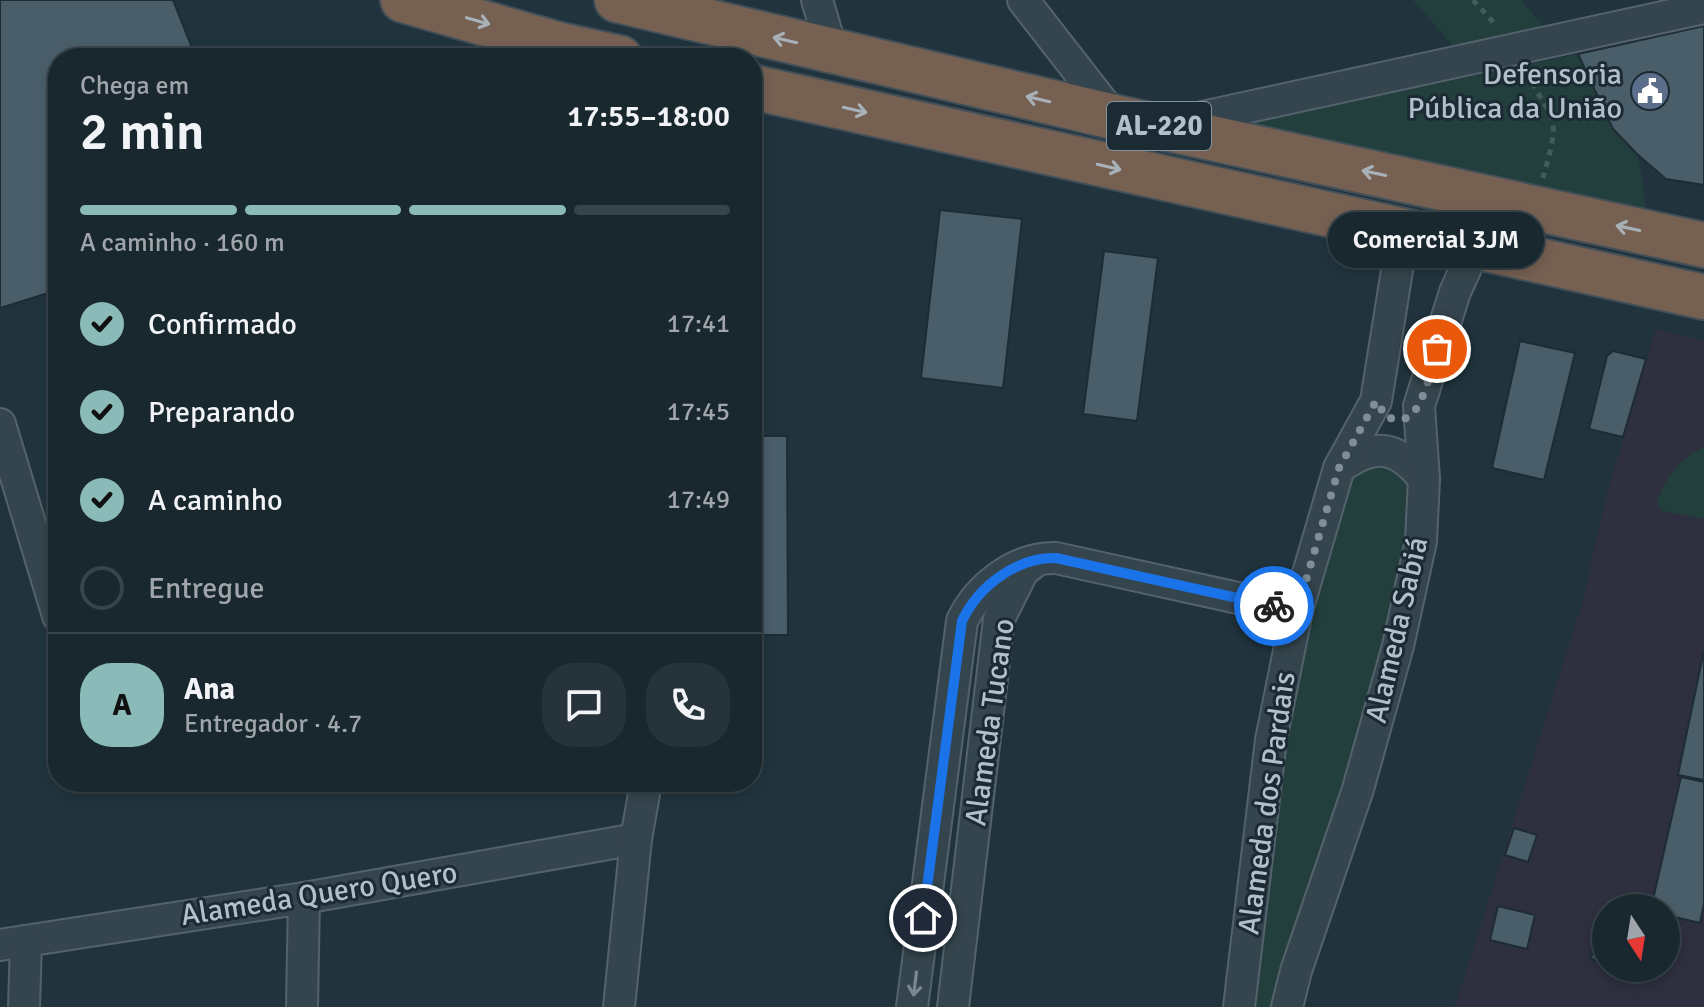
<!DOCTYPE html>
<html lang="pt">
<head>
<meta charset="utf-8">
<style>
	body { margin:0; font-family:Signika,sans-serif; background:#26333a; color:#f1f3f6; height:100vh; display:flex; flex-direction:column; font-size:30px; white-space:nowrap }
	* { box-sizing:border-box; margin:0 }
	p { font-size:26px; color:#9fa5aa }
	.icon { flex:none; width:44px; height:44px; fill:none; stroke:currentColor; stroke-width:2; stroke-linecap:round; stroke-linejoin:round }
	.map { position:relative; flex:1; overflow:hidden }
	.sheet { position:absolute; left:48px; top:48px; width:714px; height:744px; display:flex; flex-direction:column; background:#19272e; border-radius:32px; box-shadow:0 4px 12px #0003,0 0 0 2px #37444a }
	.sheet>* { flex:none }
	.needle { width:52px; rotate:168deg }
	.fabs { position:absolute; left:1592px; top:894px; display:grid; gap:16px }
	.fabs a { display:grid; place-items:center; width:88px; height:88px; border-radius:50%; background:#19272e; box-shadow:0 4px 12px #0003,0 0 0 2px #37444a; font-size:40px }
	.pin { position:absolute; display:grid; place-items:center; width:68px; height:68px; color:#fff; margin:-34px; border:4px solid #fff; border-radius:50%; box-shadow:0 2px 8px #0007 }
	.courier { position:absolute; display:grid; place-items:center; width:80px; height:80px; margin:-40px; border:6px solid #1a73e8; border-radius:50%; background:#fff; color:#222; box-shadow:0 2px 10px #0007 }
	.bubble { position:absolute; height:56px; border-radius:28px; background:#19272e; box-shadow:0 4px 12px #0003,0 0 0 2px #37444a; font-size:26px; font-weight:600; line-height:56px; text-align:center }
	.head em { font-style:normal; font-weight:600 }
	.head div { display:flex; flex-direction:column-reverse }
	.head { display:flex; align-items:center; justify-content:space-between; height:136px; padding:0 32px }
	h1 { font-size:52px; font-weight:600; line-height:60px }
	.bar { display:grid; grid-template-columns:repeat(4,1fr); gap:12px 8px; align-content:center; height:96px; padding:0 32px }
	.bar i { height:10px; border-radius:6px; background:#37444a }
	.bar .on { background:#8bbbb9 }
	.bar p { grid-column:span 4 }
	.line { display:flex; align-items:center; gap:20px; padding:0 32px; border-top:2px solid #37444a }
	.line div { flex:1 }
	.round { display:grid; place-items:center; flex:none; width:84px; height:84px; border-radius:32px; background:#26333a }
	ol { padding:0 32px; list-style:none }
	li { display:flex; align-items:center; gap:24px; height:88px }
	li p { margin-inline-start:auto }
	li .icon { padding:8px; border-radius:50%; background:#8bbbb9; color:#111; stroke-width:4 }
	li:last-child { color:#9fa5aa }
	li i { width:44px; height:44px; border:4px solid #37444a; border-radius:50% }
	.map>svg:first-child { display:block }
	.medical { fill:#2e2f3f; fill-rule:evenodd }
	.green { fill:#233f3d }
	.building { fill:#4a5e6a; stroke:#1d2c35; stroke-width:2 }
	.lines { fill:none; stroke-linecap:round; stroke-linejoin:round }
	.minor-casing { stroke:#54626c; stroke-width:34 }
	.highway-casing { stroke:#414f59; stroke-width:48 }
	.path { stroke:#415b59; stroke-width:5; stroke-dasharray:6 6; stroke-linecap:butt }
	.minor { stroke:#35454e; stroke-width:30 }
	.highway { stroke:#756052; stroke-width:44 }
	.oneway { stroke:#a8b1b8 }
	.oneway2 { stroke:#798892 }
	.done { stroke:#7f8e99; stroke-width:8; stroke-dasharray:0 14.4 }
	.route { stroke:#1a73e8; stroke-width:10 }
	.labels { text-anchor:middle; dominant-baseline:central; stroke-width:6; stroke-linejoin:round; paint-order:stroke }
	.shield { fill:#1b2a33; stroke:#84929d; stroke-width:2 }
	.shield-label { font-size:28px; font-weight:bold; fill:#b1bfca }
	.poi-label { font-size:30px; fill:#b1bfca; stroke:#1b2a33; text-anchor:end }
	.street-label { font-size:30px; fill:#b1bfca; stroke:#1b2a33 }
</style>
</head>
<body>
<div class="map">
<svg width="1704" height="1007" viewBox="0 0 1704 1007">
	<rect width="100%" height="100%" fill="#21343e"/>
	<path class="medical" d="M 1656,329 L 1704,340 L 1704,1007 L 1455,1007 L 1583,600 L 1606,496 ZM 1606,908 L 1666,908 L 1666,968 L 1606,968 Z"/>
	<g class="green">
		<polygon points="1413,0 1521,0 1548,32 1457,50"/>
		<polygon points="1578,54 1613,129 1638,155 1647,215 1230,126"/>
		<path d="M 1704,447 L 1704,519 L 1662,511 L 1657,503 C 1664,478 1680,458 1704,447 Z"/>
		<polygon points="1364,451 1416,470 1421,541 1287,1007 1239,1007 1271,740 1339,468"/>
	</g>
	<g class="building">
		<polygon points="0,0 173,0 196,58 58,58 58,290 0,308"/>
		<polygon points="1704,26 1704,185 1666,179 1638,155 1613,129 1578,54"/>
		<polygon points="940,210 1022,219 1003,388 921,378"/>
		<polygon points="1104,251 1158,258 1137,421 1083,414"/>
		<polygon points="1520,341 1575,353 1544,480 1492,468"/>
		<polygon points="1613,351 1646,359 1623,437 1589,429 1607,356"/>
		<polygon points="752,436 787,436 788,635 752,635"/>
		<polygon points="1704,650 1704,780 1678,775"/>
		<polygon points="1681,777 1704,782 1704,903 1700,923 1666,915 1666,908 1651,908"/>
		<polygon points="1514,828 1537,835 1528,862 1505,855"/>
		<polygon points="1498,906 1535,915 1527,949 1490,940"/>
		<polygon points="1597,930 1606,932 1606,962 1591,959"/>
	</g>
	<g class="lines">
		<g class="minor-casing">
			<g id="minor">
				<polyline points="817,0 832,51"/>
				<polyline points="1023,0 1114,117"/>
				<polyline points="1170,124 1704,8"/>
				<polyline points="0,424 58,616"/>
				<path d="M 1339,468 C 1373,444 1395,443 1424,479"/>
				<polyline points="0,945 304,898 636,839"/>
				<polyline points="24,1007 26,941"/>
				<polyline points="302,1007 304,898"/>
				<polyline points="619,1007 636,839 644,794"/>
				<path d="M 912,1007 L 962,621 C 978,587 1016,557 1056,558 L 1297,611"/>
				<polyline points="953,1007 999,619 1023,571 1032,564"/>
				<polyline points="1239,1007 1271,740 1297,611 1339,468 1376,401 1403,233"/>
				<polyline points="1287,1007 1296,971 1358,789 1398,646 1421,541 1424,479 1419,406 1455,292 1475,248"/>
			</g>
		</g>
		<g class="highway-casing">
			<g id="highway">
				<polyline points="403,0 560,45 620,58"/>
				<polyline points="617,0 1114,117 1704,245"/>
				<polyline points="752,87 1704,297"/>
			</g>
		</g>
		<g class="path">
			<polyline points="1473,0 1495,24"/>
			<path d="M 1527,72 C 1533,87 1544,101 1551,116 C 1558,133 1547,161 1543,178"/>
		</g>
		<use href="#minor" class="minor"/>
		<use href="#highway" class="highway"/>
	</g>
	<defs><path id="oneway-shaft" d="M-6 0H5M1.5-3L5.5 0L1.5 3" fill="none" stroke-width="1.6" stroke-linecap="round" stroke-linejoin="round" transform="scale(2)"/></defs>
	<g class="oneway">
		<use href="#oneway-shaft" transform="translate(478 21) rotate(16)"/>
		<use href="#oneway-shaft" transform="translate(785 40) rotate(-167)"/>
		<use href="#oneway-shaft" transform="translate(1038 99) rotate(-167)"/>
		<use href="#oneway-shaft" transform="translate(855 110) rotate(13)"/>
		<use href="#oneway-shaft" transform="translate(1109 167) rotate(13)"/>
		<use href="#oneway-shaft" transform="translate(1374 173) rotate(-168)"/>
		<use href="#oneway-shaft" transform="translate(1628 228) rotate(-168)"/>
	</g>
	<use class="oneway2" href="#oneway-shaft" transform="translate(915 984) rotate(97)"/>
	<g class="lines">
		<path class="done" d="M 1274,606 L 1297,611 L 1339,468 L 1376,401 L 1387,418 C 1393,418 1401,420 1406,418 C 1423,412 1432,365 1437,349"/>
		<path class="route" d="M 923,918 L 962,621 C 978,587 1016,557 1056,558 L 1274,606"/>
	</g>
	<defs>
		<g id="civic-disc" transform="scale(2)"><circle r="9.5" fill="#5c6f8a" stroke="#1b2a33"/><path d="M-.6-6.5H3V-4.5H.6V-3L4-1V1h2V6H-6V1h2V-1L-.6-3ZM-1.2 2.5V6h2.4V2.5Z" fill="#fff"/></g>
	</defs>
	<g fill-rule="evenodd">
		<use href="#civic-disc" x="1650" y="91"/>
	</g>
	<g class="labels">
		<rect class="shield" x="1107" y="102" width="104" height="48" rx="6"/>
		<g class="shield-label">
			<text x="1159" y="126">AL-220</text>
		</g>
		<g class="poi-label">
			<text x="1622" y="74">Defensoria<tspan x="1622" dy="34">Pública da União</tspan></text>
		</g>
		<g class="street-label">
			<text transform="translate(1397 630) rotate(-77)">Alameda Sabiá</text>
			<text transform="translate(990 722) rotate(-82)">Alameda Tucano</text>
			<text transform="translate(1267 803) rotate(-82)">Alameda dos Pardais</text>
			<text transform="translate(319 894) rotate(-9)">Alameda Quero Quero</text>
		</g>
	</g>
</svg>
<div class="fabs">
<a><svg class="needle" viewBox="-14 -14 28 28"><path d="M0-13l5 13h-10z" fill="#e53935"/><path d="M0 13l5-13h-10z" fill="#9fa5aa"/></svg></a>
</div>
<div class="pin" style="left:1437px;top:349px;background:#ea580c"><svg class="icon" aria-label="bag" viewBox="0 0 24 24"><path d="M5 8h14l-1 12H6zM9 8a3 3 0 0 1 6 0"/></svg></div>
<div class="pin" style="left:923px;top:918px;background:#1f2937"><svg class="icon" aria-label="home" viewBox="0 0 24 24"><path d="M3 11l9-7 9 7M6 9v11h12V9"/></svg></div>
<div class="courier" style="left:1274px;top:606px"><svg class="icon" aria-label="bike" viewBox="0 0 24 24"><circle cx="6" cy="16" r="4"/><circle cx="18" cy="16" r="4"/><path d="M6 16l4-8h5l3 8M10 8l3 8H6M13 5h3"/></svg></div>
<div class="bubble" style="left:1328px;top:212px;width:216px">Comercial 3JM</div>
<section class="sheet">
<div class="head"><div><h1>2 min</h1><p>Chega em</p></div><em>17:55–18:00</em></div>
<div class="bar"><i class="on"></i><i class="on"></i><i class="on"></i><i></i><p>A caminho · 160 m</p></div>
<ol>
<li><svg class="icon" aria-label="check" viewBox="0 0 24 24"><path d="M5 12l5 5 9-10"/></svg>Confirmado<p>17:41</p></li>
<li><svg class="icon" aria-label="check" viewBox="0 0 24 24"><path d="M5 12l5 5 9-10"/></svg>Preparando<p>17:45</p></li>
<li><svg class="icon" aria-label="check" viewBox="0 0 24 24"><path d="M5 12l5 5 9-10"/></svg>A caminho<p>17:49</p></li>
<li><i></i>Entregue</li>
</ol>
<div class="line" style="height:144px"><b class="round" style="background:#8bbbb9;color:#111">A</b><div><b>Ana</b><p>Entregador · 4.7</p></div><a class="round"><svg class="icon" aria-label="chat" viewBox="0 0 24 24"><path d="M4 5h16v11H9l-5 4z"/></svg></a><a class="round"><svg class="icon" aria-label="phone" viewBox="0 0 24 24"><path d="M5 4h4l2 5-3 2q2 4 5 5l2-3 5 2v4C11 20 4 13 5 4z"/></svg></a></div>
</section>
</div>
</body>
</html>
